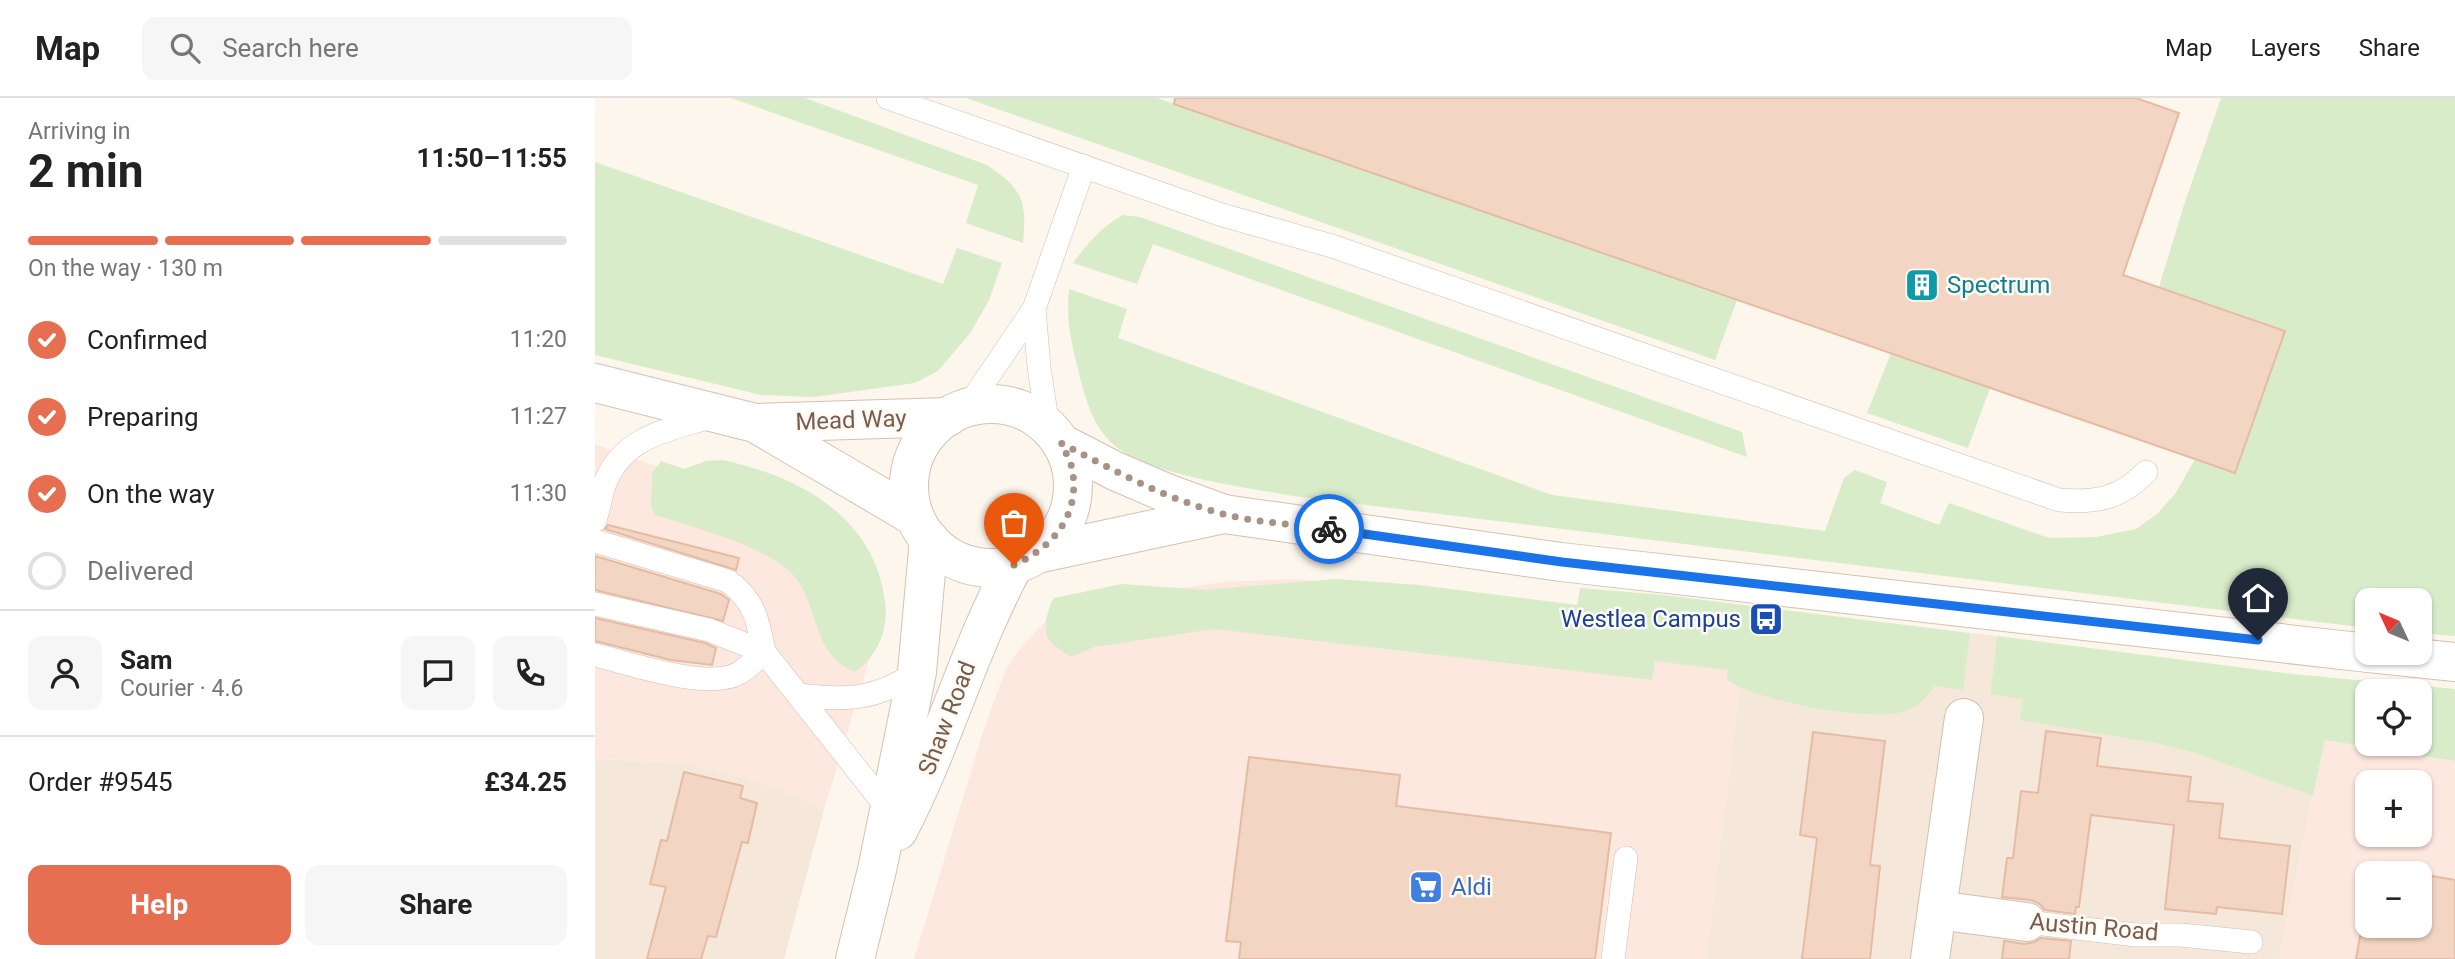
<!DOCTYPE html>
<html lang="en">
<head>
<meta charset="utf-8">
<style>
	body { margin:0; font-family:Roboto,sans-serif; background:#f6f6f6; color:#222; height:100vh; display:flex; flex-direction:column; font-size:26px; white-space:nowrap }
	* { box-sizing:border-box; margin:0 }
	p { font-size:23px; color:#767676 }
	.icon { flex:none; width:38px; height:38px; fill:none; stroke:currentColor; stroke-width:2; stroke-linecap:round; stroke-linejoin:round }
	.map { position:relative; flex:1; overflow:hidden }
	.side { display:flex; flex-direction:column; background:#fff; width:595px }
	.side>* { flex:none }
	.needle { width:46px; rotate:314deg }
	.tools { position:absolute; left:1760px; top:490px; display:grid; gap:14px }
	.tools a { display:grid; place-items:center; width:77px; height:77px; border-radius:14px; background:#fff; box-shadow:0 2px 5px #0004; font-size:35px }
	.pin { position:absolute; display:grid; place-items:center; width:60px; height:60px; color:#fff; margin:-72px -30px; border-radius:50% 50% 50% 0; rotate:-45deg; box-shadow:0 0 7px #0007 }
	.pin .icon { rotate:45deg }
	.courier { position:absolute; display:grid; place-items:center; width:70px; height:70px; margin:-35px; border:5px solid #1a73e8; border-radius:50%; background:#fff; color:#222; box-shadow:0 2px 9px #0007 }
	.headline em { font-style:normal; font-weight:700 }
	.headline div { display:flex; flex-direction:column-reverse }
	.headline { display:flex; align-items:center; justify-content:space-between; height:119px; padding:0 28px }
	h1 { font-size:46px; font-weight:700; line-height:52px }
	.bar { display:grid; grid-template-columns:repeat(4,1fr); gap:10px 7px; align-content:center; height:84px; padding:0 28px }
	.bar i { height:9px; border-radius:5px; background:#e0e0e0 }
	.bar .active { background:#e76f51 }
	.bar p { grid-column:span 4 }
	.line { display:flex; align-items:center; gap:18px; padding:0 28px; border-top:2px solid #e0e0e0 }
	.line div { flex:1 }
	.round { display:grid; place-items:center; flex:none; width:74px; height:74px; border-radius:14px; background:#f6f6f6 }
	ol { padding:0 28px; list-style:none }
	li { display:flex; align-items:center; gap:21px; height:77px }
	li p { margin-inline-start:auto }
	li .icon { padding:7px; border-radius:50%; background:#e76f51; color:#fff; stroke-width:4 }
	li:last-child { color:#767676 }
	li i { width:38px; height:38px; border:4px solid #e0e0e0; border-radius:50% }
	.button { display:flex; gap:14px; margin-top:auto; padding:14px 28px }
	.button a { flex:1; height:80px; border-radius:14px; background:#e76f51; color:#fff; font-size:28px; font-weight:700; line-height:80px; text-align:center }
	.button a+a { background:#f6f6f6; color:#222 }
	header { display:flex; align-items:center; gap:42px; box-sizing:border-box; height:98px; padding:0 35px; background:#fff; border-bottom:2px solid #e0e0e0 }
	header strong { font-size:33px }
	nav { display:flex; gap:38px; margin-inline-start:auto; font-size:24px }
	.search { width:490px; height:63px; background:#f6f6f6; display:flex; align-items:center; gap:18px; box-sizing:border-box; padding:0 24px; border-radius:14px; color:#767676; font-size:26px }
	main { display:flex; flex:1; min-height:0 }
	.map>svg:first-child { display:block }
	.residential { fill:#f5e8da }
	.commercial { fill:#fde8e0; fill-rule:evenodd }
	.green { fill:#d8ecc9; fill-rule:evenodd }
	.building { fill:#f3d5c3; stroke:#e6bba3; stroke-width:2 }
	.lines { fill:none; stroke-linecap:round; stroke-linejoin:round }
	.lane-casing { stroke:#d1beb0; stroke-width:24 }
	.street-casing { stroke:#d1beb0; stroke-width:40 }
	.secondary-casing { stroke:#d6c0b0; stroke-width:40 }
	.lane { stroke:#fff; stroke-width:23 }
	.street { stroke:#fff; stroke-width:38 }
	.secondary { stroke:#fff; stroke-width:38 }
	.done { stroke:#a89285; stroke-width:7; stroke-dasharray:0 12.6 }
	.route { stroke:#1a73e8; stroke-width:9 }
	.labels { text-anchor:middle; dominant-baseline:central; stroke-width:5; stroke-linejoin:round; paint-order:stroke }
	.culture-label { font-size:24px; fill:#0d838f; stroke:#fffaf3; text-anchor:start }
	.street-label { font-size:24px; fill:#7a5c4d; stroke:#fffaf3 }
	.transit-label { font-size:24px; fill:#164399; stroke:#fffaf3; text-anchor:end }
	.shop-label { font-size:24px; fill:#366cbe; stroke:#fffaf3; text-anchor:start }
</style>
</head>
<body>
<header>
<strong>Map</strong>
<div class="search"><svg class="icon" aria-label="search" viewBox="0 0 24 24"><circle cx="10" cy="10" r="6"/><path d="M15 15l6 6"/></svg>Search here</div>
<nav><a>Map</a><a>Layers</a><a>Share</a></nav>
</header>
<main>
<section class="side">
<div class="headline"><div><h1>2 min</h1><p>Arriving in</p></div><em>11:50–11:55</em></div>
<div class="bar"><i class="active"></i><i class="active"></i><i class="active"></i><i></i><p>On the way · 130 m</p></div>
<ol>
<li><svg class="icon" aria-label="check" viewBox="0 0 24 24"><path d="M5 12l5 5 9-10"/></svg>Confirmed<p>11:20</p></li>
<li><svg class="icon" aria-label="check" viewBox="0 0 24 24"><path d="M5 12l5 5 9-10"/></svg>Preparing<p>11:27</p></li>
<li><svg class="icon" aria-label="check" viewBox="0 0 24 24"><path d="M5 12l5 5 9-10"/></svg>On the way<p>11:30</p></li>
<li><i></i>Delivered</li>
</ol>
<div class="line" style="height:126px"><a class="round"><svg class="icon" aria-label="person" viewBox="0 0 24 24"><circle cx="12" cy="8" r="4"/><path d="M4 21q1-7 8-7t8 7"/></svg></a><div><b>Sam</b><p>Courier · 4.6</p></div><a class="round"><svg class="icon" aria-label="chat" viewBox="0 0 24 24"><path d="M4 5h16v11H9l-5 4z"/></svg></a><a class="round"><svg class="icon" aria-label="phone" viewBox="0 0 24 24"><path d="M5 4h4l2 5-3 2q2 4 5 5l2-3 5 2v4C11 20 4 13 5 4z"/></svg></a></div>
<div class="line" style="height:91px"><div>Order #9545</div><b>£34.25</b></div>
<div class="button"><a>Help</a><a>Share</a></div>
</section>
<div class="map">
<svg width="1860" height="861" viewBox="0 0 1860 861">
	<rect width="100%" height="100%" fill="#fdf6ec"/>
	<g class="residential">
		<polygon points="1375,535 1402,538 1395,595 1428,601 1560,645 1597,654 1718,698 1684,861 1111,861 1151,539 1367,592"/>
		<polygon points="0,661 93,665 186,691 229,712 189,861 0,861"/>
	</g>
	<g class="commercial">
		<polygon points="0,346 121,390 276,556 229,712 186,691 93,665 0,661"/>
		<polygon points="703,481 1151,539 1111,861 319,861 387,637 410,573 426,549 451,523 482,506 627,484"/>
		<path d="M 1730,642 L 1860,663 L 1860,861 L 1684,861 ZM 1773,684 L 1825,684 L 1825,737 L 1773,737 ZM 1773,775 L 1825,775 L 1825,828 L 1773,828 Z"/>
	</g>
	<g class="green">
		<path d="M 136,0 L 210,0 L 392,67 C 428,92 432,101 428,145 L 371,125 L 383,87 Z"/>
		<polygon points="371,0 562,0 1142,202 1120,262"/>
		<path d="M 1626,0 L 1860,0 L 1860,538 L 1825,535 L 1825,502 L 1773,502 L 1773,530 L 698,398 C 650,389 556,378 519,347 C 498,329 490,300 484,275 C 476,244 471,223 474,191 L 532,211 L 523,240 L 957,397 L 1230,433 L 1249,380 L 1260,372 L 1292,384 L 1285,405 L 1344,427 L 1354,405 L 1454,440 L 1501,439 L 1541,431 L 1562,416 L 1580,396 L 1600,361 L 1640,375 L 1690,233 L 1564,189 L 1589,107 Z"/>
		<polygon points="0,64 348,186 362,150 407,165 394,202 376,234 343,273 320,285 219,299 166,297 0,257"/>
		<path d="M 528,117 L 545,119 L 1147,334 L 1152,359 L 558,146 L 542,186 L 478,165 C 493,145 506,129 528,117 Z"/>
		<polygon points="1296,255 1395,290 1373,350 1272,315"/>
		<path d="M 128,362 C 205,379 280,419 290,504 C 294,532 282,558 260,574 C 215,555 226,509 198,477 C 172,448 97,429 60,417 C 52,405 59,389 57,375 L 66,363 L 89,371 L 111,363 Z"/>
		<path d="M 741,481 L 824,487 L 982,507 L 985,490 L 1069,497 L 1375,535 L 1368,592 L 1340,588 C 1330,601 1323,609 1307,614 C 1272,624 1162,603 1132,582 L 1133,572 L 1060,563 L 1057,582 L 619,531 L 499,549 L 476,559 C 460,548 448,544 451,523 C 453,514 454,508 459,500 L 527,486 L 609,492 Z"/>
		<path d="M 1402,538 L 1697,576 L 1860,591 L 1860,663 L 1730,642 L 1718,698 L 1597,654 L 1560,645 L 1425,622 L 1428,601 L 1395,596 ZM 1773,593 L 1825,593 L 1825,646 L 1773,646 Z"/>
	</g>
	<g class="building">
		<polygon points="580,0 1541,0 1584,15 1528,177 1690,233 1640,375 579,6"/>
		<polygon points="13,427 144,460 141,472 10,431"/>
		<polygon points="0,458 126,496 134,502 128,523 0,492"/>
		<polygon points="0,520 110,545 121,550 117,567 76,562 0,543"/>
		<polygon points="1451,633 1506,640 1502,668 1596,679 1593,703 1628,706 1624,740 1695,748 1687,816 1622,809 1621,816 1570,811 1579,727 1496,717 1484,809 1481,809 1480,816 1450,812 1445,806 1436,802 1407,799 1412,760 1418,760 1426,693 1443,695"/>
		<polygon points="1218,634 1290,643 1275,767 1285,768 1275,861 1207,861 1222,740 1205,737"/>
		<polygon points="654,659 805,677 801,708 1016,735 1000,861 644,861 646,844 631,843"/>
		<polygon points="89,674 148,688 145,700 162,705 153,745 147,744 121,839 113,838 106,861 52,861 71,789 55,786 66,742 72,743"/>
		<polygon points="1825,776 1860,782 1860,861 1761,861 1773,795 1773,828 1825,828"/>
		<polygon points="1446,840 1476,843 1474,861 1407,861 1409,843 1430,846 1440,844"/>
	</g>
	<g class="lines">
		<g class="lane-casing">
			<g id="lane">
				<path d="M 293,0 L 627,117 L 737,148 L 1464,402 C 1501,405 1525,401 1551,374"/>
				<polyline points="439,211 444,269 453,329"/>
				<polyline points="371,311 439,211 489,68"/>
				<path d="M 0,422 C 4,410 6,396 10,385 C 29,337 75,332 118,318"/>
				<path d="M 0,443 L 133,483 C 160,503 163,523 169,554"/>
				<polyline points="0,506 114,532 169,554 294,712"/>
				<path d="M 0,557 C 34,565 114,593 144,575 C 153,570 161,561 169,554"/>
				<path d="M 204,597 C 252,603 281,602 322,574"/>
				<polyline points="1432,824 1541,837 1586,837 1656,844"/>
				<polyline points="1018,861 1031,760"/>
			</g>
		</g>
		<g class="street-casing">
			<g id="street">
				<polyline points="1342,812 1432,824"/>
				<polyline points="1335,861 1369,620"/>
			</g>
		</g>
		<g class="secondary-casing">
			<g id="secondary">
				<polyline points="0,285 160,325 353,319"/>
				<circle cx="396" cy="388" r="82"/>
				<polyline points="160,325 320,419"/>
				<polyline points="466,345 520,373 569,394 629,416 966,464 1773,555"/>
				<polyline points="442,456 629,416"/>
				<polyline points="1774,555 1860,564"/>
				<path d="M 303,733 C 348,647 373,552 419,467"/>
				<polyline points="260,861 282,772 322,574 334,441"/>
			</g>
		</g>
		<use href="#lane" class="lane"/>
		<use href="#street" class="street"/>
		<use href="#secondary" class="secondary"/>
	</g>
	<g class="lines">
		<path class="done" d="M 419,467 C 459,449 486,416 477,370 C 475,362 470,353 466,345 C 518,372 571,401 628,416 C 662,425 700,426 734,431"/>
		<polyline class="route" points="734,431 967,464 1663,542"/>
	</g>
	<defs>
		<g id="building-square" transform="scale(1.75)"><rect x="-9" y="-9" width="18" height="18" rx="4" fill="#0f9aa8" stroke="#fffaf3"/><path d="M-4-6H4V6H1V3H-1V6H-4ZM-2.5-4.3h1.7v1.8h-1.7ZM.8-4.3h1.7v1.8H.8ZM-2.5-1h1.7V.8h-1.7ZM.8-1h1.7V.8H.8Z" fill="#fff"/></g>
		<g id="bus-square" transform="scale(1.75)"><rect x="-9" y="-9" width="18" height="18" rx="4" fill="#1a4fb4" stroke="#fffaf3"/><path d="M-5-6H5V4H4V6H2V4H-2V6H-4V4H-5ZM-3.5-4V0h7V-4ZM-3.5 1.2v1.5H-2V1.2ZM2 1.2v1.5H3.5V1.2Z" fill="#fff"/></g>
		<g id="supermarket-square" transform="scale(1.75)"><rect x="-9" y="-9" width="18" height="18" rx="4" fill="#3f7fe0" stroke="#fffaf3"/><path d="M-6-5.5h2.5l.6 2H6L4.5 2H-2.5L-4.4-4H-6ZM-1.5 3.2a1.3 1.3 0 1 0 .1 0ZM3 3.2a1.3 1.3 0 1 0 .1 0Z" fill="#fff"/></g>
	</defs>
	<g fill-rule="evenodd">
		<use href="#building-square" x="1327" y="187"/>
		<use href="#bus-square" x="1171" y="521"/>
		<use href="#supermarket-square" x="831" y="789"/>
	</g>
	<g class="labels">
		<g class="culture-label">
			<text x="1352" y="187">Spectrum</text>
		</g>
		<g class="street-label">
			<text transform="translate(256 322) rotate(-2)">Mead Way</text>
			<text transform="translate(352 620) rotate(-69)">Shaw Road</text>
			<text transform="translate(1499 829) rotate(5)">Austin Road</text>
		</g>
		<g class="transit-label">
			<text x="1146" y="521">Westlea Campus</text>
		</g>
		<g class="shop-label">
			<text x="856" y="789">Aldi</text>
		</g>
	</g>
</svg>
<div class="tools">
<a><svg class="needle" viewBox="-14 -14 28 28"><path d="M0-13l5 13h-10z" fill="#e53935"/><path d="M0 13l5-13h-10z" fill="#767676"/></svg></a>
<a><svg class="icon" aria-label="locate" viewBox="0 0 24 24"><circle cx="12" cy="12" r="6"/><path d="M12 2v4M12 18v4M2 12h4M18 12h4"/></svg></a>
<a>+</a>
<a>−</a>
</div>
<div class="pin" style="left:419px;top:467px;background:#ea580c"><svg class="icon" aria-label="bag" viewBox="0 0 24 24"><path d="M5 8h14l-1 12H6zM9 8a3 3 0 0 1 6 0"/></svg></div>
<div class="pin" style="left:1663px;top:542px;background:#1f2937"><svg class="icon" aria-label="home" viewBox="0 0 24 24"><path d="M3 11l9-7 9 7M6 9v11h12V9"/></svg></div>
<div class="courier" style="left:734px;top:431px"><svg class="icon" aria-label="bike" viewBox="0 0 24 24"><circle cx="6" cy="16" r="4"/><circle cx="18" cy="16" r="4"/><path d="M6 16l4-8h5l3 8M10 8l3 8H6M13 5h3"/></svg></div>
</div>
</main>
</body>
</html>
